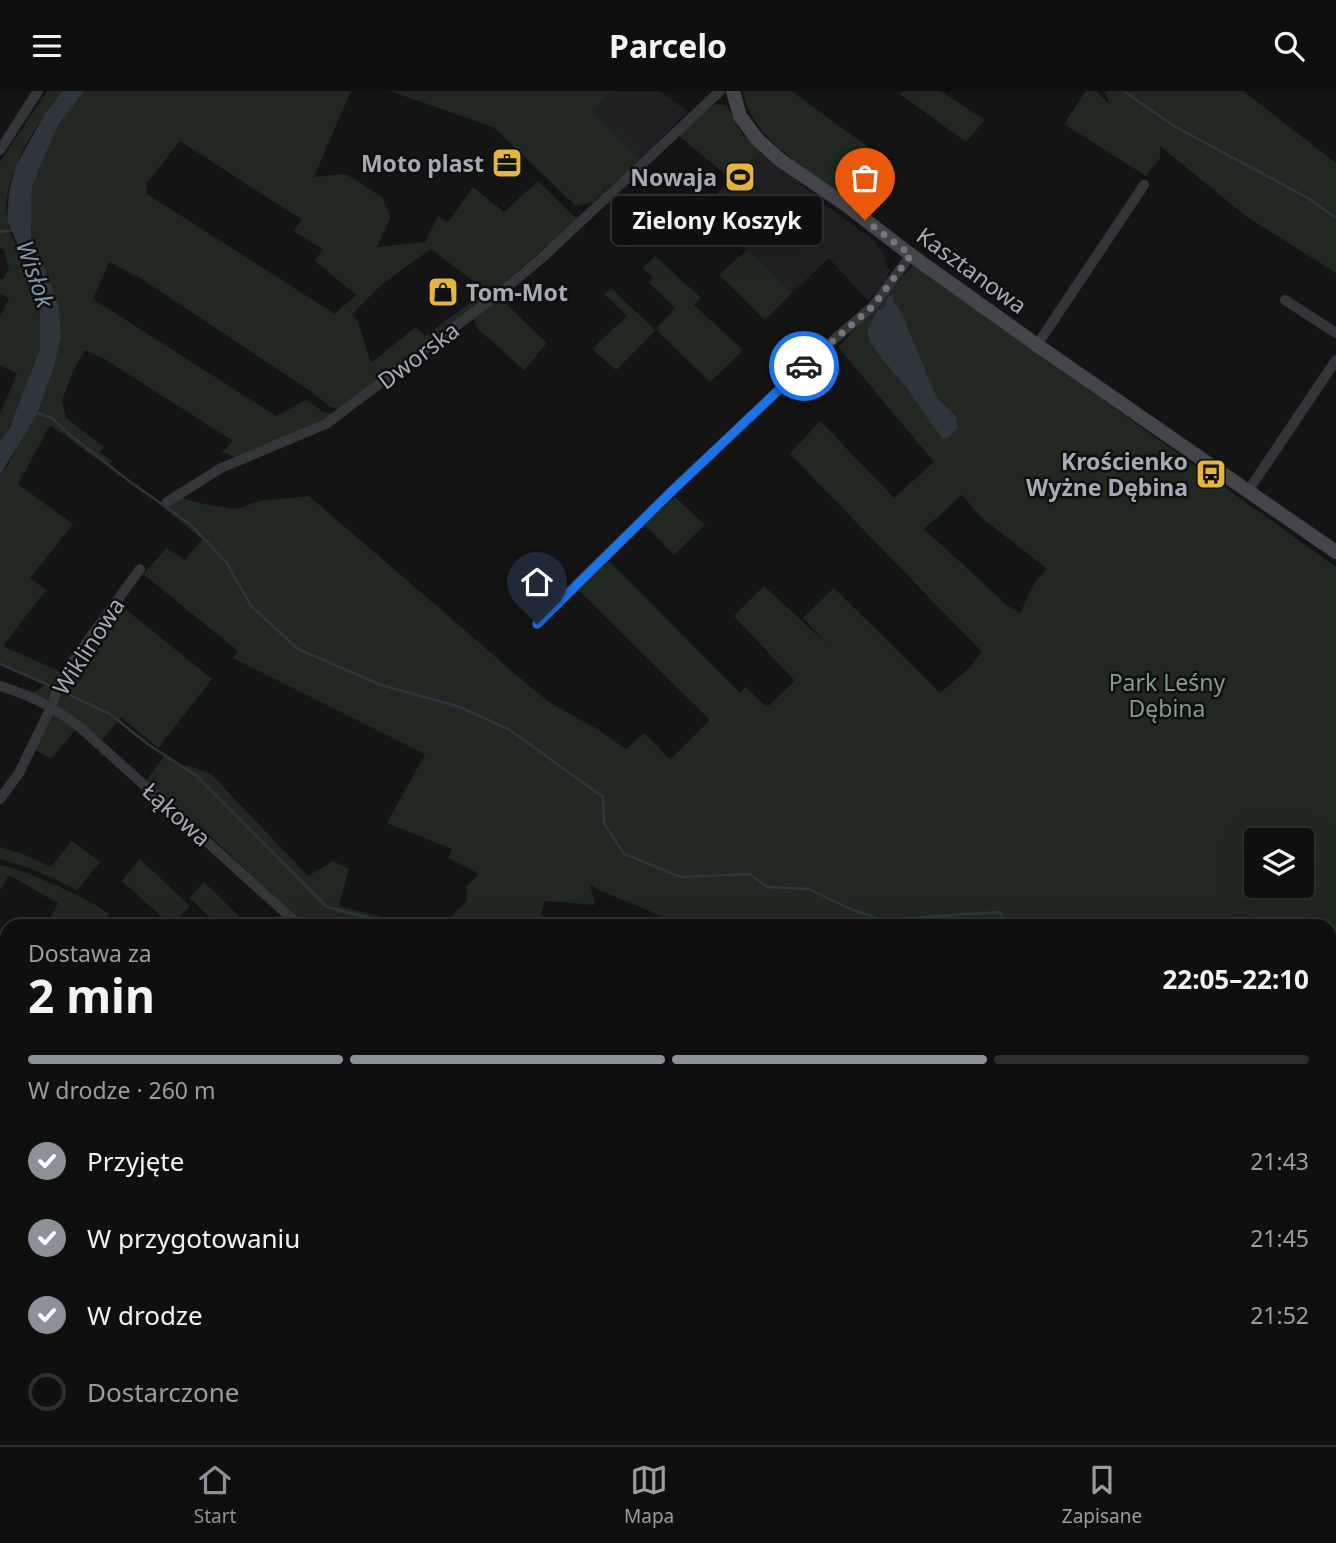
<!DOCTYPE html>
<html lang="pl">
<head>
<meta charset="utf-8">
<style>
	body { margin:0; font-family:"Noto Sans",sans-serif; background:#1d1d1e; color:#f1f3f6; height:100vh; display:flex; flex-direction:column; font-size:26px; white-space:nowrap }
	* { box-sizing:border-box; margin:0 }
	p { font-size:23px; color:#9b9c9f }
	.icon { flex:none; width:38px; height:38px; fill:none; stroke:currentColor; stroke-width:2; stroke-linecap:round; stroke-linejoin:round }
	.map { position:relative; flex:1; overflow:hidden }
	.details { position:absolute; left:0px; top:828px; width:1337px; height:527px; display:flex; flex-direction:column; background:#0f0f10; border-radius:21px 21px 0 0; box-shadow:0 7px 28px #0002,0 0 0 2px #2f2f30 }
	.details>* { flex:none }
	.fabs { position:absolute; left:1244px; top:737px; display:grid; gap:14px }
	.fabs a { display:grid; place-items:center; width:70px; height:70px; border-radius:7px; background:#0f0f10; box-shadow:0 7px 28px #0002,0 0 0 2px #2f2f30; font-size:35px }
	.pin { position:absolute; display:grid; place-items:center; width:60px; height:60px; color:#fff; margin:-72px -30px; border-radius:50% 50% 50% 0; rotate:-45deg; box-shadow:0 0 7px #0007 }
	.pin .icon { rotate:45deg }
	.courier { position:absolute; display:grid; place-items:center; width:70px; height:70px; margin:-35px; border:5px solid #1a73e8; border-radius:50%; background:#fff; color:#222; box-shadow:0 2px 9px #0007 }
	.bubble { position:absolute; height:49px; border-radius:7px; background:#0f0f10; box-shadow:0 7px 28px #0002,0 0 0 2px #2f2f30; font-size:23px; font-weight:700; line-height:49px; text-align:center }
	.headline em { font-style:normal; font-weight:700 }
	.headline div { display:flex; flex-direction:column-reverse }
	.headline { display:flex; align-items:center; justify-content:space-between; height:119px; padding:0 28px }
	h1 { font-size:46px; font-weight:700; line-height:52px }
	.bar { display:grid; grid-template-columns:repeat(4,1fr); gap:10px 7px; align-content:center; height:84px; padding:0 28px }
	.bar i { height:9px; border-radius:5px; background:#2f2f30 }
	.bar .on { background:#8c9099 }
	.bar p { grid-column:span 4 }
	ol { padding:0 28px; list-style:none }
	li { display:flex; align-items:center; gap:21px; height:77px }
	li p { margin-inline-start:auto }
	li .icon { padding:7px; border-radius:50%; background:#8c9099; color:#fff; stroke-width:4 }
	li:last-child { color:#9b9c9f }
	li i { width:38px; height:38px; border:4px solid #2f2f30; border-radius:50% }
	header { display:flex; justify-content:space-between; align-items:center; height:91px; padding:0 28px; background:#0f0f10; font-size:32px; font-weight:700 }
	.tab-bar { display:flex; justify-content:space-around; align-items:center; height:98px; border-top:2px solid #2f2f30; background:#0f0f10; font-size:19px; color:#9b9c9f }
	.tab-bar a { display:grid; justify-items:center; gap:4px }
	.tab-bar .on { color:#8c9099 }
	.map>svg:first-child { display:block }
	.built { fill:#202022 }
	.green { fill:#202821; fill-rule:evenodd }
	.water { fill:#2e363d }
	.lines { fill:none; stroke-linecap:round; stroke-linejoin:round }
	.stream { stroke:#2e363d; stroke-width:2.5 }
	.street { stroke:#35363a; stroke-width:10 }
	.secondary { stroke:#43454a; stroke-width:14 }
	.done { stroke:#73767d; stroke-width:7; stroke-dasharray:0 12.6 }
	.route { stroke:#1a73e8; stroke-width:9 }
	.labels { text-anchor:middle; dominant-baseline:central; stroke-width:5; stroke-linejoin:round; paint-order:stroke }
	.poi-label { font-size:23px; font-weight:bold; fill:#a6aab5; stroke:#0f0f10; text-anchor:end }
	.street-label { font-size:23px; fill:#a6aab5; stroke:#0f0f10 }
	.park-label { font-size:23px; fill:#7e9f82; stroke:#0f0f10 }
	.water-label { font-size:24px; font-style:italic; fill:#7f96ae; stroke:#0f0f10 }
</style>
</head>
<body>
<header><svg class="icon" aria-label="menu" viewBox="0 0 24 24"><path d="M4 6h16M4 12h16M4 18h16"/></svg>Parcelo<svg class="icon" aria-label="search" viewBox="0 0 24 24"><circle cx="10" cy="10" r="6"/><path d="M15 15l6 6"/></svg></header>
<div class="map">
<svg width="1336" height="1354" viewBox="0 0 1336 1354">
	<rect width="100%" height="100%" fill="#141415"/>
	<g class="built">
		<polygon points="611,0 660,0 688,21 641,67 593,21"/>
		<polygon points="761,59 827,115 872,148 887,168 884,172 887,177 891,178 884,192 868,210 829,167 792,202 748,158 764,142 721,99"/>
	</g>
	<g class="green">
		<path d="M 47,0 L 62,0 C 37,31 0,88 7,130 C 11,150 24,166 30,185 C 38,207 44,234 40,258 C 36,283 14,331 0,351 L 0,323 L 17,283 L 0,274 L 0,226 L 9,208 L 0,202 L 0,187 L 3,188 L 9,178 L 4,159 L 0,157 L 0,71 Z"/>
		<path d="M 85,0 L 351,0 L 314,86 L 346,83 L 382,106 L 391,126 L 377,156 L 425,151 L 438,125 L 448,131 L 473,96 L 504,121 L 538,90 L 577,128 C 549,155 519,178 490,204 L 339,318 L 330,316 L 313,302 L 140,187 L 109,171 L 93,208 L 276,325 L 306,309 L 324,321 L 333,323 L 331,326 L 235,366 L 222,361 L 233,350 L 106,269 L 85,259 L 73,281 L 62,309 L 66,327 L 104,356 L 100,361 L 113,371 L 104,373 L 50,334 L 18,393 L 73,433 L 30,487 L 46,499 L 3,555 L 61,581 L 48,608 L 32,602 L 45,594 L 0,574 L 0,384 L 8,374 L 54,276 L 44,176 L 31,155 L 32,96 L 58,34 ZM 180,50 L 302,129 L 293,140 L 323,158 L 315,170 L 356,204 L 335,223 L 147,103 L 146,93 ZM 431,158 L 486,200 L 425,245 L 416,236 L 371,272 L 358,231 L 352,223 L 382,193 Z"/>
		<polygon points="390,0 611,0 593,21 641,67 592,112 576,115 493,36"/>
		<path d="M 743,0 L 791,0 L 885,68 L 854,110 C 816,83 750,50 743,0 Z"/>
		<polygon points="903,0 941,0 985,29 966,51 900,3"/>
		<polygon points="1086,0 1096,0 1110,14 1105,0 1243,0 1336,72 1336,182 1247,126 1160,55 1160,67 1146,85 1064,33"/>
		<polygon points="719,13 727,15 742,43 761,59 732,89 678,44 707,17"/>
		<polygon points="721,99 764,142 748,158 792,202 765,229 719,184 748,158 702,118"/>
		<polygon points="655,165 700,206 694,214 743,259 710,291 656,239 616,279 592,258 627,225 604,203 611,197 655,239 675,217 648,191 653,187 643,177"/>
		<path d="M 914,173 L 1336,476 L 1336,964 L 1330,969 L 1330,835 L 685,835 L 599,799 L 590,793 L 595,814 L 545,810 L 541,823 L 547,828 L 545,835 L 427,835 L 448,829 L 467,809 L 466,796 L 479,783 L 448,767 L 452,758 L 387,732 L 425,663 L 233,567 L 238,560 L 143,483 L 167,457 L 185,469 L 202,448 L 165,418 L 183,407 L 198,412 L 236,418 L 260,410 L 309,405 L 534,599 L 549,611 L 597,638 L 626,658 L 644,642 L 670,669 L 710,629 L 577,498 L 609,470 L 740,602 L 745,596 L 767,616 L 795,590 L 734,525 L 764,495 L 828,554 L 803,527 L 834,497 L 940,602 L 968,578 L 982,561 L 790,363 L 820,330 L 894,407 L 934,371 L 838,256 ZM 962,404 L 981,426 L 1047,478 L 1035,491 L 1020,522 L 1008,515 L 924,438 ZM 1256,749 L 1302,749 L 1302,794 L 1256,794 Z"/>
		<polygon points="500,207 547,252 524,279 478,238 473,228"/>
		<polygon points="675,406 705,434 674,464 644,433"/>
		<polygon points="119,513 212,588 158,657 121,626 102,649 58,614 57,610 69,586 83,580 85,575 80,566"/>
		<polygon points="53,623 75,639 51,668 34,658 48,626"/>
		<polygon points="166,663 178,675 190,675 211,683 308,785 333,770 349,778 339,815 417,835 305,835 204,739 145,691"/>
		<polygon points="72,750 100,771 77,799 30,777 0,768 0,756 23,763 51,776"/>
		<polygon points="140,768 190,815 171,834 122,790"/>
		<path d="M 0,774 C 21,777 93,809 109,823 L 99,835 L 46,835 L 58,812 L 9,784 L 0,799 Z"/>
		<polygon points="204,791 249,835 218,835 190,807"/>
		<polygon points="0,1124 7,1129 7,1328 0,1323"/>
		<polygon points="1330,1241 1336,1241 1336,1354 797,1354 975,1350 977,1348 1330,1348"/>
	</g>
	<g class="water">
		<polygon points="62,0 85,0 58,34 32,96 31,155 44,176 58,212 61,245 54,276 36,325 0,384 0,351 10,336 40,258 40,222 30,183 7,129 9,101 16,75 44,24"/>
		<path d="M 893,203 L 894,211 L 901,221 L 937,307 L 956,325 L 958,336 L 947,348 L 943,347 C 929,331 919,314 907,297 C 898,284 866,255 868,239 C 869,234 875,224 878,219 L 884,217 L 888,206 Z"/>
	</g>
	<g class="lines">
		<g class="stream">
			<polyline points="1124,0 1172,34 1308,107 1336,127"/>
			<polyline points="0,141 13,139"/>
			<polyline points="37,322 52,327 70,344 129,390 190,433 226,471 251,515 298,558 381,594 460,616 510,639 603,706 604,732 624,763 681,786 750,783 767,796 809,798 848,817 882,829 1000,821 1008,835"/>
			<polyline points="0,573 55,597"/>
			<polyline points="61,600 110,623 149,654 197,685 327,816 400,835"/>
			<polyline points="1330,910 1336,908"/>
			<polyline points="1330,1317 1336,1318"/>
			<polyline points="798,1354 798,1348"/>
		</g>
		<g class="street">
			<polyline points="0,59 38,0"/>
			<polyline points="1285,209 1336,242"/>
			<polyline points="1037,254 1144,94"/>
			<polyline points="1248,400 1336,269"/>
			<polyline points="167,411 221,377 326,333 501,201 543,166 720,0"/>
			<polyline points="537,533 673,399 817,263 873,215 911,164"/>
			<path d="M 0,595 C 37,607 51,614 82,638 L 300,835"/>
			<polyline points="0,708 19,682 52,614 58,596 73,570 140,478"/>
		</g>
		<g class="secondary">
			<polyline points="733,0 740,25 757,48 779,68 846,114 911,164 1037,254 1336,461"/>
			<polyline points="1330,998 1336,994"/>
			<polyline points="213,1354 218,1348"/>
		</g>
	</g>
	<g class="lines">
		<polyline class="done" points="804,275 873,215 911,164 865,129"/>
		<polyline class="route" points="537,533 673,399 804,275"/>
	</g>
	<defs>
		<g id="office-square" transform="scale(1.575)"><rect x="-9" y="-9" width="18" height="18" rx="4" fill="#e6b53b" stroke="#0f0f10"/><path d="M-6-3h4V-5.5h4V-3h4V5H-6ZM-1-4.5V-3h2v-1.5ZM-6 0V1H6V0Z" fill="#111"/></g>
		<g id="stadium-square" transform="scale(1.575)"><rect x="-9" y="-9" width="18" height="18" rx="4" fill="#e6b53b" stroke="#0f0f10"/><path d="M0-5a6.5 5 0 1 0 0 10a6.5 5 0 1 0 0-10ZM-3.5-1.8h7v3.6h-7Z" fill="#111"/></g>
		<g id="shop-square" transform="scale(1.575)"><rect x="-9" y="-9" width="18" height="18" rx="4" fill="#e6b53b" stroke="#0f0f10"/><path d="M-5-2.5h2.3a2.7 3.5 0 0 1 5.4 0H5L5.5 6h-11ZM-1.5-2.5h3a1.5 2.3 0 0 0-3 0Z" fill="#111"/></g>
		<g id="bus-square" transform="scale(1.575)"><rect x="-9" y="-9" width="18" height="18" rx="4" fill="#e6b53b" stroke="#0f0f10"/><path d="M-5-6H5V4H4V6H2V4H-2V6H-4V4H-5ZM-3.5-4V0h7V-4ZM-3.5 1.2v1.5H-2V1.2ZM2 1.2v1.5H3.5V1.2Z" fill="#111"/></g>
	</defs>
	<g fill-rule="evenodd">
		<use href="#office-square" x="507" y="72"/>
		<use href="#stadium-square" x="740" y="86"/>
		<use href="#shop-square" x="443" y="201"/>
		<use href="#bus-square" x="1211" y="383"/>
	</g>
	<g class="labels">
		<g class="poi-label">
			<text x="484" y="72">Moto plast</text>
			<text x="717" y="86">Nowaja</text>
			<text x="466" y="201" text-anchor="start">Tom-Mot</text>
			<text x="1188" y="370">Krościenko<tspan x="1188" dy="26">Wyżne Dębina</tspan></text>
		</g>
		<g class="street-label">
			<text transform="translate(972 179) rotate(36)">Kasztanowa</text>
			<text transform="translate(418 264) rotate(-37)">Dworska</text>
			<text transform="translate(88 555) rotate(-57)">Wiklinowa</text>
			<text transform="translate(177 723) rotate(42)">Łąkowa</text>
		</g>
		<g class="park-label">
			<text x="1167" y="591">Park Leśny<tspan x="1167" dy="26">Dębina</tspan></text>
		</g>
		<g class="water-label">
			<text transform="translate(36 183) rotate(71)">Wisłok</text>
		</g>
	</g>
</svg>
<div class="fabs">
<a><svg class="icon" aria-label="layers" viewBox="0 0 24 24"><path d="M12 4l9 5-9 5-9-5zM3 14l9 5 9-5"/></svg></a>
</div>
<div class="pin" style="left:865px;top:129px;background:#ea580c"><svg class="icon" aria-label="bag" viewBox="0 0 24 24"><path d="M5 8h14l-1 12H6zM9 8a3 3 0 0 1 6 0"/></svg></div>
<div class="pin" style="left:537px;top:533px;background:#1f2937"><svg class="icon" aria-label="home" viewBox="0 0 24 24"><path d="M3 11l9-7 9 7M6 9v11h12V9"/></svg></div>
<div class="courier" style="left:804px;top:275px"><svg class="icon" aria-label="car" viewBox="0 0 24 24"><path d="M5 17H2v-5l4-1 3-4h7l3 4 3 1v5h-3M9 17h6M6 11h13"/><circle cx="7" cy="17" r="2"/><circle cx="17" cy="17" r="2"/></svg></div>
<div class="bubble" style="left:612px;top:105px;width:210px">Zielony Koszyk</div>
<section class="details">
<div class="headline"><div><h1>2 min</h1><p>Dostawa za</p></div><em>22:05–22:10</em></div>
<div class="bar"><i class="on"></i><i class="on"></i><i class="on"></i><i></i><p>W drodze · 260 m</p></div>
<ol>
<li><svg class="icon" aria-label="check" viewBox="0 0 24 24"><path d="M5 12l5 5 9-10"/></svg>Przyjęte<p>21:43</p></li>
<li><svg class="icon" aria-label="check" viewBox="0 0 24 24"><path d="M5 12l5 5 9-10"/></svg>W przygotowaniu<p>21:45</p></li>
<li><svg class="icon" aria-label="check" viewBox="0 0 24 24"><path d="M5 12l5 5 9-10"/></svg>W drodze<p>21:52</p></li>
<li><i></i>Dostarczone</li>
</ol>
</section>
</div>
<nav class="tab-bar">
<a class="on"><svg class="icon" aria-label="home" viewBox="0 0 24 24"><path d="M3 11l9-7 9 7M6 9v11h12V9"/></svg>Start</a>
<a><svg class="icon" aria-label="map" viewBox="0 0 24 24"><path d="M3 6l6-2 6 2 6-2v14l-6 2-6-2-6 2zM9 4v14M15 6v14"/></svg>Mapa</a>
<a><svg class="icon" aria-label="saved" viewBox="0 0 24 24"><path d="M7 4h10v16l-5-4-5 4z"/></svg>Zapisane</a>
</nav>
</body>
</html>
